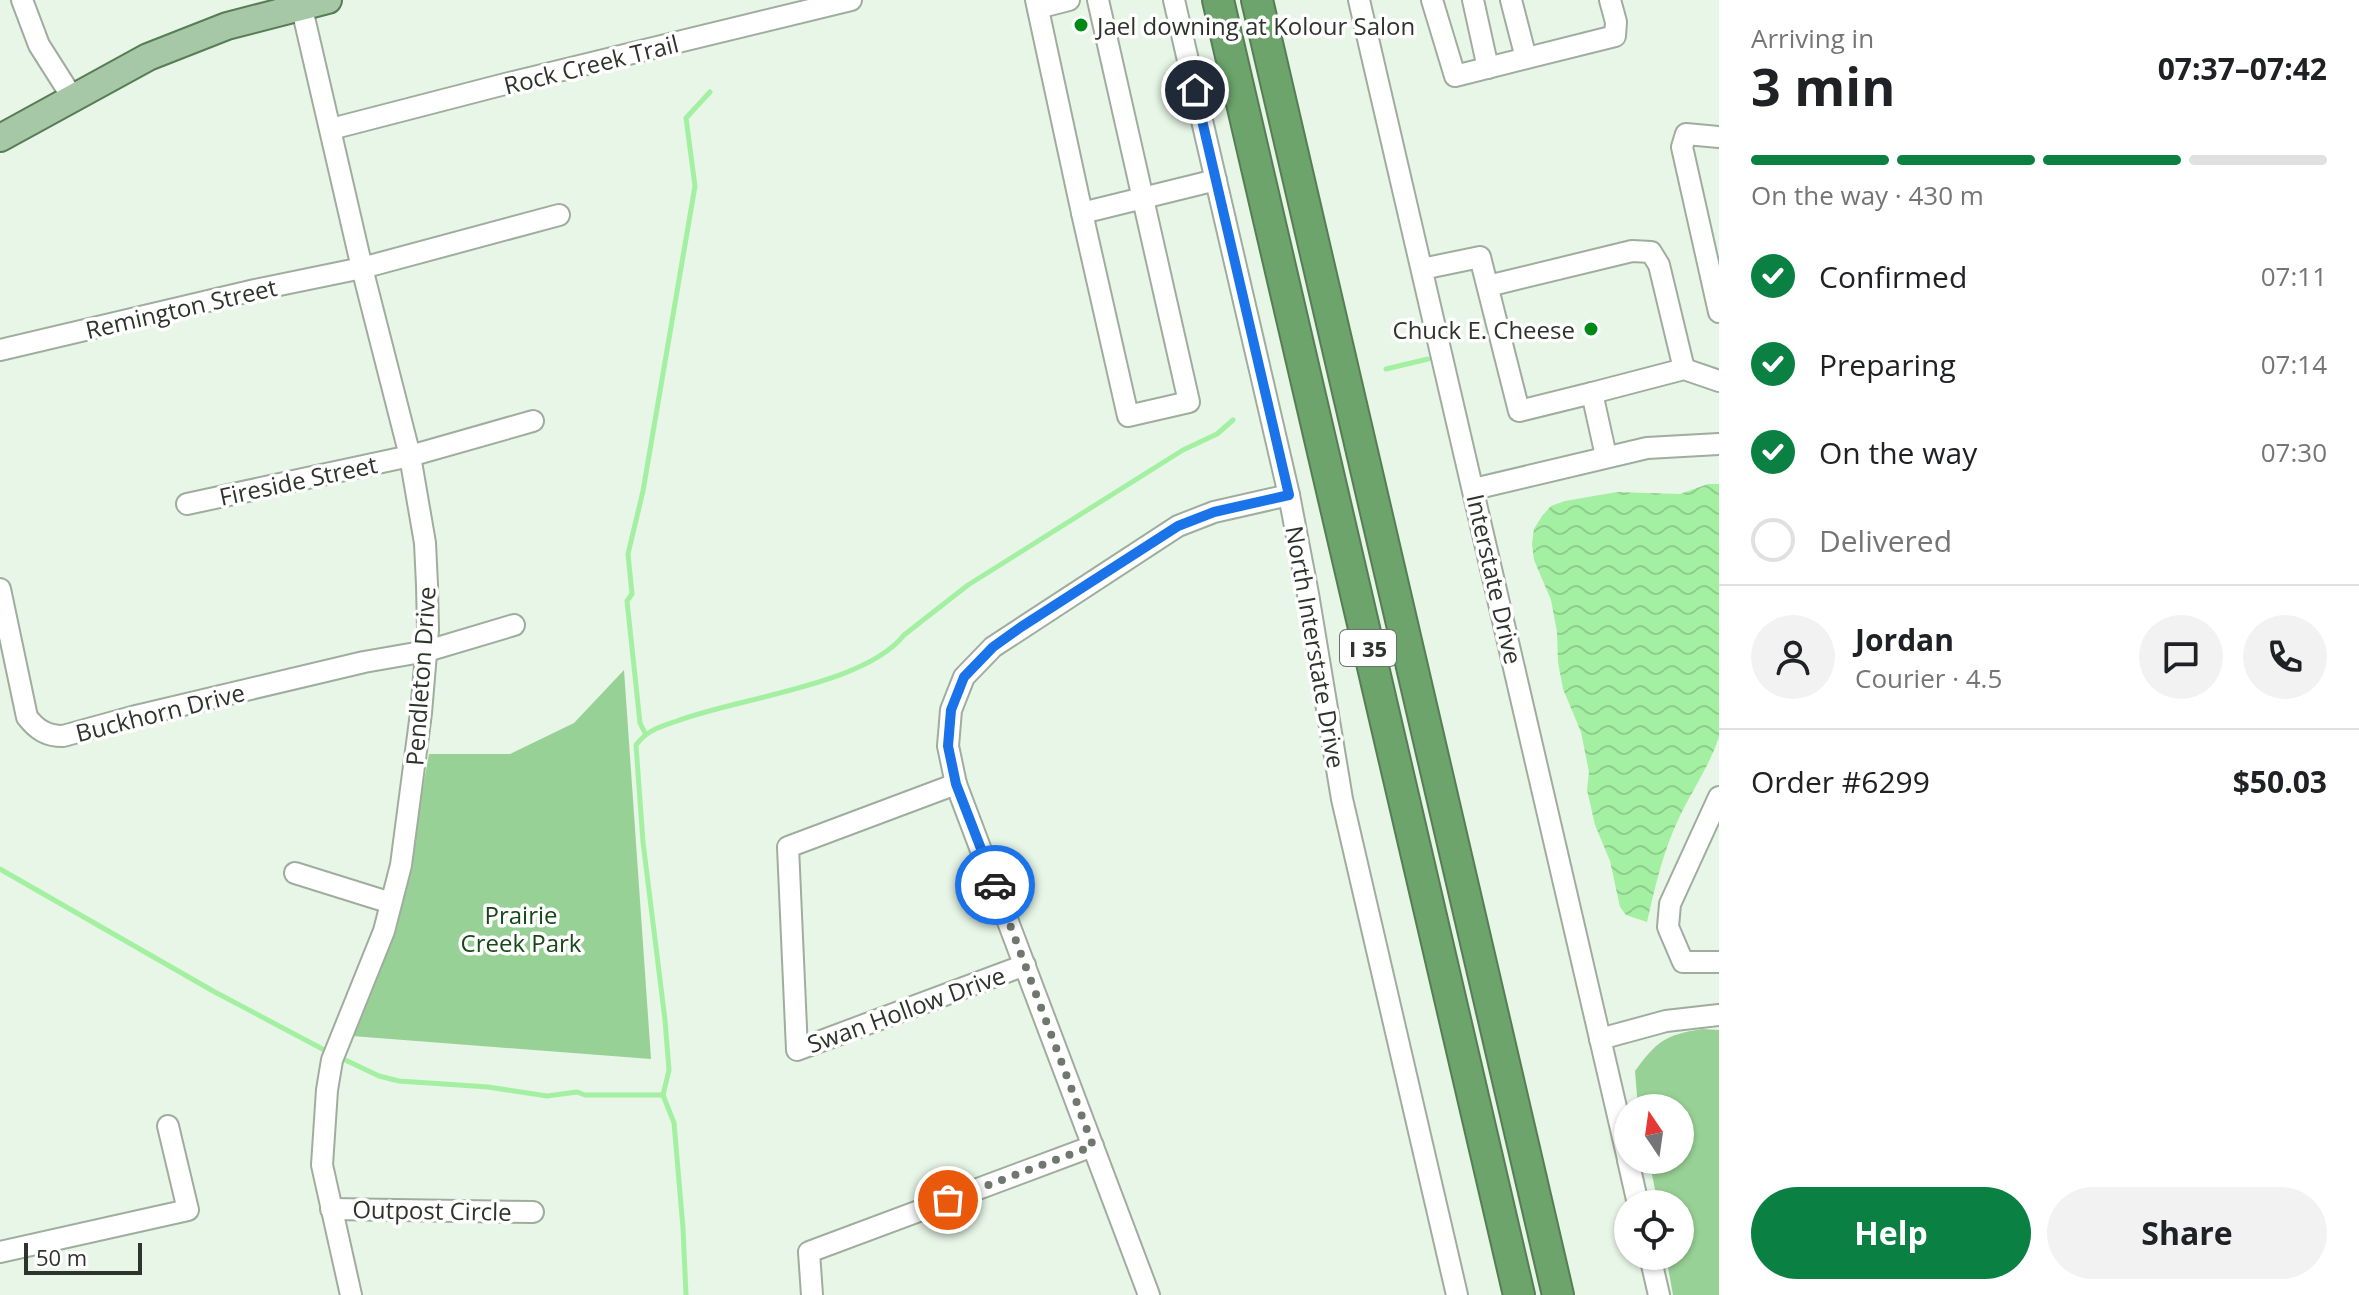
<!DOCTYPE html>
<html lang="en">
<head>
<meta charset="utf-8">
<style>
	body { margin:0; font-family:"Open Sans",sans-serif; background:#f2f2f2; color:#202124; height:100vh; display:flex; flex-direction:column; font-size:30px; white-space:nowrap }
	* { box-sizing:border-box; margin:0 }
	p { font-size:26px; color:#757577 }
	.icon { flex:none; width:44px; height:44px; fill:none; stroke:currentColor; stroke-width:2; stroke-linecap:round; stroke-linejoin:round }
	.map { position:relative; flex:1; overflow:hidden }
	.details { display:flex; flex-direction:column; background:#fff; width:640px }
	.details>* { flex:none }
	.needle { width:52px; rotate:347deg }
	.tools { position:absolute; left:1614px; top:1094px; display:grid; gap:16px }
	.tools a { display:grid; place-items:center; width:80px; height:80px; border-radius:50%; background:#fff; box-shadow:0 2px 6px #0004; font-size:40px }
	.scale { position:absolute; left:24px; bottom:20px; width:118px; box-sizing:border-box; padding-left:8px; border:4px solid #2e342d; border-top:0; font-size:22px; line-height:28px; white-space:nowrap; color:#2e342d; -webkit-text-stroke:6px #fff; paint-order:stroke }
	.pin { position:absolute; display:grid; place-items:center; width:68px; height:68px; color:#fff; margin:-34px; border:4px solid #fff; border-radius:50%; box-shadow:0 2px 8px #0007 }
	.courier { position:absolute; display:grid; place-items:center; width:80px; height:80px; margin:-40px; border:6px solid #1a73e8; border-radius:50%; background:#fff; color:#222; box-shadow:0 2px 10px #0007 }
	.headline em { font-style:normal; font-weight:700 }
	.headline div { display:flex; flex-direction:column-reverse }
	.headline { display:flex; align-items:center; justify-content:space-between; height:136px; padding:0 32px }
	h1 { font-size:52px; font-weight:700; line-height:60px }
	.bar { display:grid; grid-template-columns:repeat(4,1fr); gap:12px 8px; align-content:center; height:96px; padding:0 32px }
	.bar i { height:10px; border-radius:6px; background:#e0e0e0 }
	.bar .current { background:#0b8043 }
	.bar p { grid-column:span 4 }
	.line { display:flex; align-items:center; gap:20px; padding:0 32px; border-top:2px solid #e0e0e0 }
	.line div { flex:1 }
	.round { display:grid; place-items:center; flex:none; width:84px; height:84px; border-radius:42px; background:#f2f2f2 }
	ol { padding:0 32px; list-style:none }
	li { display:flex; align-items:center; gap:24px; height:88px }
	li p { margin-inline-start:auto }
	li .icon { padding:8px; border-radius:50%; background:#0b8043; color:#fff; stroke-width:4 }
	li:last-child { color:#757577 }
	li i { width:44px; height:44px; border:4px solid #e0e0e0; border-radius:50% }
	.button { display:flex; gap:16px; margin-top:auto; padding:16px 32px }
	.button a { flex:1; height:92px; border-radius:48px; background:#0b8043; color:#fff; font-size:32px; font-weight:700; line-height:92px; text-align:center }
	.button a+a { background:#f2f2f2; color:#202124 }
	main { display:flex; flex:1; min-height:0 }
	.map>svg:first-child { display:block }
	.green { fill:#98d195 }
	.water { fill:url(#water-waves) }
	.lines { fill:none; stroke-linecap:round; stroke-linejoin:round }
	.stream { stroke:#a4f0a2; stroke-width:5 }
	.minor-casing { stroke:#9fad9e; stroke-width:24 }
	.major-casing { stroke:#567d55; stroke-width:30 }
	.highway-casing { stroke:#567d55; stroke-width:34 }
	.minor { stroke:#fff; stroke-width:20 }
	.major { stroke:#a7c8a6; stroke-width:26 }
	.highway { stroke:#6ca46b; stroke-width:30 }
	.done { stroke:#6f786e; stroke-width:8; stroke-dasharray:0 14.4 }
	.route { stroke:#1a73e8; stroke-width:10 }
	.poi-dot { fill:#008a15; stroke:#fff; stroke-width:3 }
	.labels { text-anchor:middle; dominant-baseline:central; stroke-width:7; stroke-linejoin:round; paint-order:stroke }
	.shield { fill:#fff; stroke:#6d716c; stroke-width:2 }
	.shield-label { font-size:22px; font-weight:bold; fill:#2e342d }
	.poi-label { font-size:24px; fill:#2e342d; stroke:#fff; text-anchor:start }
	.street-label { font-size:24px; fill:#2e342d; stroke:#fff }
	.park-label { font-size:24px; fill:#164918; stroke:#fff }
</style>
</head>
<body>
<main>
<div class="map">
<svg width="1719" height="1295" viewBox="0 0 1719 1295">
	<defs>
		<pattern id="water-waves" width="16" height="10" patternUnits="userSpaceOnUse" patternTransform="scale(2)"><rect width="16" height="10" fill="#a4f0a2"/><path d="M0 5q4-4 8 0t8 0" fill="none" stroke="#8ece8c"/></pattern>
	</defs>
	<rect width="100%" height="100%" fill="#e7f6e6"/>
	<g class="green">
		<polygon points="624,670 651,1059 352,1036 397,929 429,754 510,754 574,723"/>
		<path d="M 1702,1029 L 1719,1030 L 1719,1295 L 1673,1295 L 1666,1256 L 1680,1256 L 1680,1204 L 1658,1204 L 1649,1160 L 1680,1160 L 1680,1108 L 1638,1108 L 1635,1071 C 1657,1041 1665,1035 1702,1029 Z"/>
	</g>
	<path class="water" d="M 1708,484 L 1719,484 L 1719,737 C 1709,767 1691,792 1678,820 C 1663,852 1655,887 1647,922 L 1626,915 L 1620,907 L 1610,861 L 1595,825 L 1587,790 L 1589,772 L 1581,732 L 1563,689 L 1558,662 L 1557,632 L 1551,600 L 1534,560 L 1532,544 L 1534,529 L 1542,516 L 1551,506 L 1565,501 L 1617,492 L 1680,494 Z"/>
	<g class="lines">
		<g class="stream">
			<polyline points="1386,369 1428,359"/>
			<polyline points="645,733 640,723 627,601 632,594 628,554 643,491 695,186 686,118 710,92"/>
			<polyline points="0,869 213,991 330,1053"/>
			<polyline points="339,1057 379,1076 399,1081 488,1087 547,1096 577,1092 585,1095 663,1095"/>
			<path d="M 686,1295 L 683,1228 L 674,1123 L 663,1095 L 669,1070 L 665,1020 L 643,842 L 636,745 C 647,730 660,727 677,721 C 737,698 865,685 904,635 L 968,585 L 1183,450 L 1217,434 L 1233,420"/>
		</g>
		<g class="minor-casing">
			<g id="minor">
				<polyline points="22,0 39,45 72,97"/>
				<polyline points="300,0 362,268 410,456 425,543 427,585 428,630 421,713 401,865 384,931 332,1060 327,1090 322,1165 351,1295"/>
				<polyline points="1036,0 1082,213 1216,180"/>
				<polyline points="1174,0 1289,495 1308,594 1342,799 1457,1295"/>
				<polyline points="1359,0 1628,1159"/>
				<polyline points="1432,0 1455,76 1615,36 1616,22 1610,0"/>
				<polyline points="1473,0 1488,68"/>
				<polyline points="1511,0 1526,58"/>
				<polyline points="1038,8 1069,0"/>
				<polyline points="331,129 505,84 851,0"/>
				<polyline points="1719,137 1686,134 1682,147 1719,312"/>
				<polyline points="1082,213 1128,416 1189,402 1098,0"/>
				<polyline points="1422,269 1480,257 1519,411 1592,393 1606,456"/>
				<polyline points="1488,286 1632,251 1651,252 1659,265 1684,369"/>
				<polyline points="0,350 255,290 362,268 559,215"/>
				<polyline points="1592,393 1684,369 1719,381"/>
				<polyline points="1474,489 1647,448 1719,444"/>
				<polyline points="187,504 410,456 533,421"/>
				<path d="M 0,589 L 27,717 C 37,730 47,736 63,736 L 132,717 L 364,662 L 427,651 L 514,625"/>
				<polyline points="956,784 788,847 797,1050 1025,965"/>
				<polyline points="1719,797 1670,904 1668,927 1683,962 1719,962"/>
				<polyline points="295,873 391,903"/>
				<polyline points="1600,1039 1666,1021 1719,1015"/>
				<polyline points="1628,1160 1638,1204"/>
				<polyline points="331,1209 533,1212"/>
				<polyline points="0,1252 188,1210 168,1126"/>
				<polyline points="1650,1256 1659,1295"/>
				<polyline points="812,1295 809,1252 1093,1146"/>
				<polyline points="1149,1295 956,784 948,746 951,710 964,677 993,647 1178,526 1214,512 1289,495"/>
			</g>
		</g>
		<g class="major-casing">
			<polyline id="major" points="0,138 148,57 227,26 328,0"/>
		</g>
		<g class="highway-casing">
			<g id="highway">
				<polyline points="1218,0 1519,1295"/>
				<polyline points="1257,0 1558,1295"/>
			</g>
		</g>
		<use href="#minor" class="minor"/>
		<use href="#major" class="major"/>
		<use href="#highway" class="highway"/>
	</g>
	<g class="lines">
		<polyline class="done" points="948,1200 1093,1146 995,885"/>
		<polyline class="route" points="995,885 956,784 948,746 951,710 964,677 993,647 1021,627 1178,526 1214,512 1289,495 1195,90"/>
	</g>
	<g class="poi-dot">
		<circle cx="1081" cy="25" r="8"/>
		<circle cx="1591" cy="329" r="8"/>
	</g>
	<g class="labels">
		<rect class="shield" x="1340" y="630" width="56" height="36" rx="6"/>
		<g class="shield-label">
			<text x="1368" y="648">I 35</text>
		</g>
		<g class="poi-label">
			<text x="1097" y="25">Jael downing at Kolour Salon</text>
			<text x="1575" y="329" text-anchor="end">Chuck E. Cheese</text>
		</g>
		<g class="street-label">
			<text transform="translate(591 64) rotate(-14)">Rock Creek Trail</text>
			<text transform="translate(181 308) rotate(-13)">Remington Street</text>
			<text transform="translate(298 480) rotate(-12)">Fireside Street</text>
			<text transform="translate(1495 579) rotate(77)">Interstate Drive</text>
			<text transform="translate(1316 647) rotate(80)">North Interstate Drive</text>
			<text transform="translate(420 676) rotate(-86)">Pendleton Drive</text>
			<text transform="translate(160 712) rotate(-14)">Buckhorn Drive</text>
			<text transform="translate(906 1009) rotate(-20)">Swan Hollow Drive</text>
			<text transform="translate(432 1210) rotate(1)">Outpost Circle</text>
		</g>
		<g class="park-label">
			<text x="521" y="914">Prairie<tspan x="521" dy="28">Creek Park</tspan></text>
		</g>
	</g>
</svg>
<div class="tools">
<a><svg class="needle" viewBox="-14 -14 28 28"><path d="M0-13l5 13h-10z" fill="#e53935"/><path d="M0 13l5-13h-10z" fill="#757577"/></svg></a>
<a><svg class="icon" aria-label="locate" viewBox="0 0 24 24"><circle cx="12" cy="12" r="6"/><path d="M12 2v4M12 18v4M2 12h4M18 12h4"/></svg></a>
</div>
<div class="scale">50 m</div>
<div class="pin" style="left:948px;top:1200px;background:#ea580c"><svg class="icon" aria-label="bag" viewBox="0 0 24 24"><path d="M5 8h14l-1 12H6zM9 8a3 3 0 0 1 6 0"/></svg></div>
<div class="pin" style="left:1195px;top:90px;background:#1f2937"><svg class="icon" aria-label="home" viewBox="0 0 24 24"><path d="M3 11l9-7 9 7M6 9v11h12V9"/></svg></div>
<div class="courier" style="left:995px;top:885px"><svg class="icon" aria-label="car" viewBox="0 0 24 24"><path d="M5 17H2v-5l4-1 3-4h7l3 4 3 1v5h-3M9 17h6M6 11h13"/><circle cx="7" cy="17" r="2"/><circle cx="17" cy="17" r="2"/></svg></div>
</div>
<section class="details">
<div class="headline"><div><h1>3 min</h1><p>Arriving in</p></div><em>07:37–07:42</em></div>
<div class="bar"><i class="current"></i><i class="current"></i><i class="current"></i><i></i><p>On the way · 430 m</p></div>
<ol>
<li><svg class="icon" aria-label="check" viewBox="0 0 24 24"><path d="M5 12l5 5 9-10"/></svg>Confirmed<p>07:11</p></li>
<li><svg class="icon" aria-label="check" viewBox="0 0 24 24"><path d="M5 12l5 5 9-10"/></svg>Preparing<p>07:14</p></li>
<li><svg class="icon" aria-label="check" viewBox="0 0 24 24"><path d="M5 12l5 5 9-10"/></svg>On the way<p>07:30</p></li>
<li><i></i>Delivered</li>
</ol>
<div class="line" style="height:144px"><a class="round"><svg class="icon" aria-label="person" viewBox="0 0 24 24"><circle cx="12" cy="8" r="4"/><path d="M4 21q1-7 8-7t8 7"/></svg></a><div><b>Jordan</b><p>Courier · 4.5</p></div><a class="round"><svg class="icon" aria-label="chat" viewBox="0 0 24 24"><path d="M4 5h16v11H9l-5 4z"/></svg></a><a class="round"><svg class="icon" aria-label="phone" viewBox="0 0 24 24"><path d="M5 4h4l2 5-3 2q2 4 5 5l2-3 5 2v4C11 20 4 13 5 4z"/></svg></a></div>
<div class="line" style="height:104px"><div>Order #6299</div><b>$50.03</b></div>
<div class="button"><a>Help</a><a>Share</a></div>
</section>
</main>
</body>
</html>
